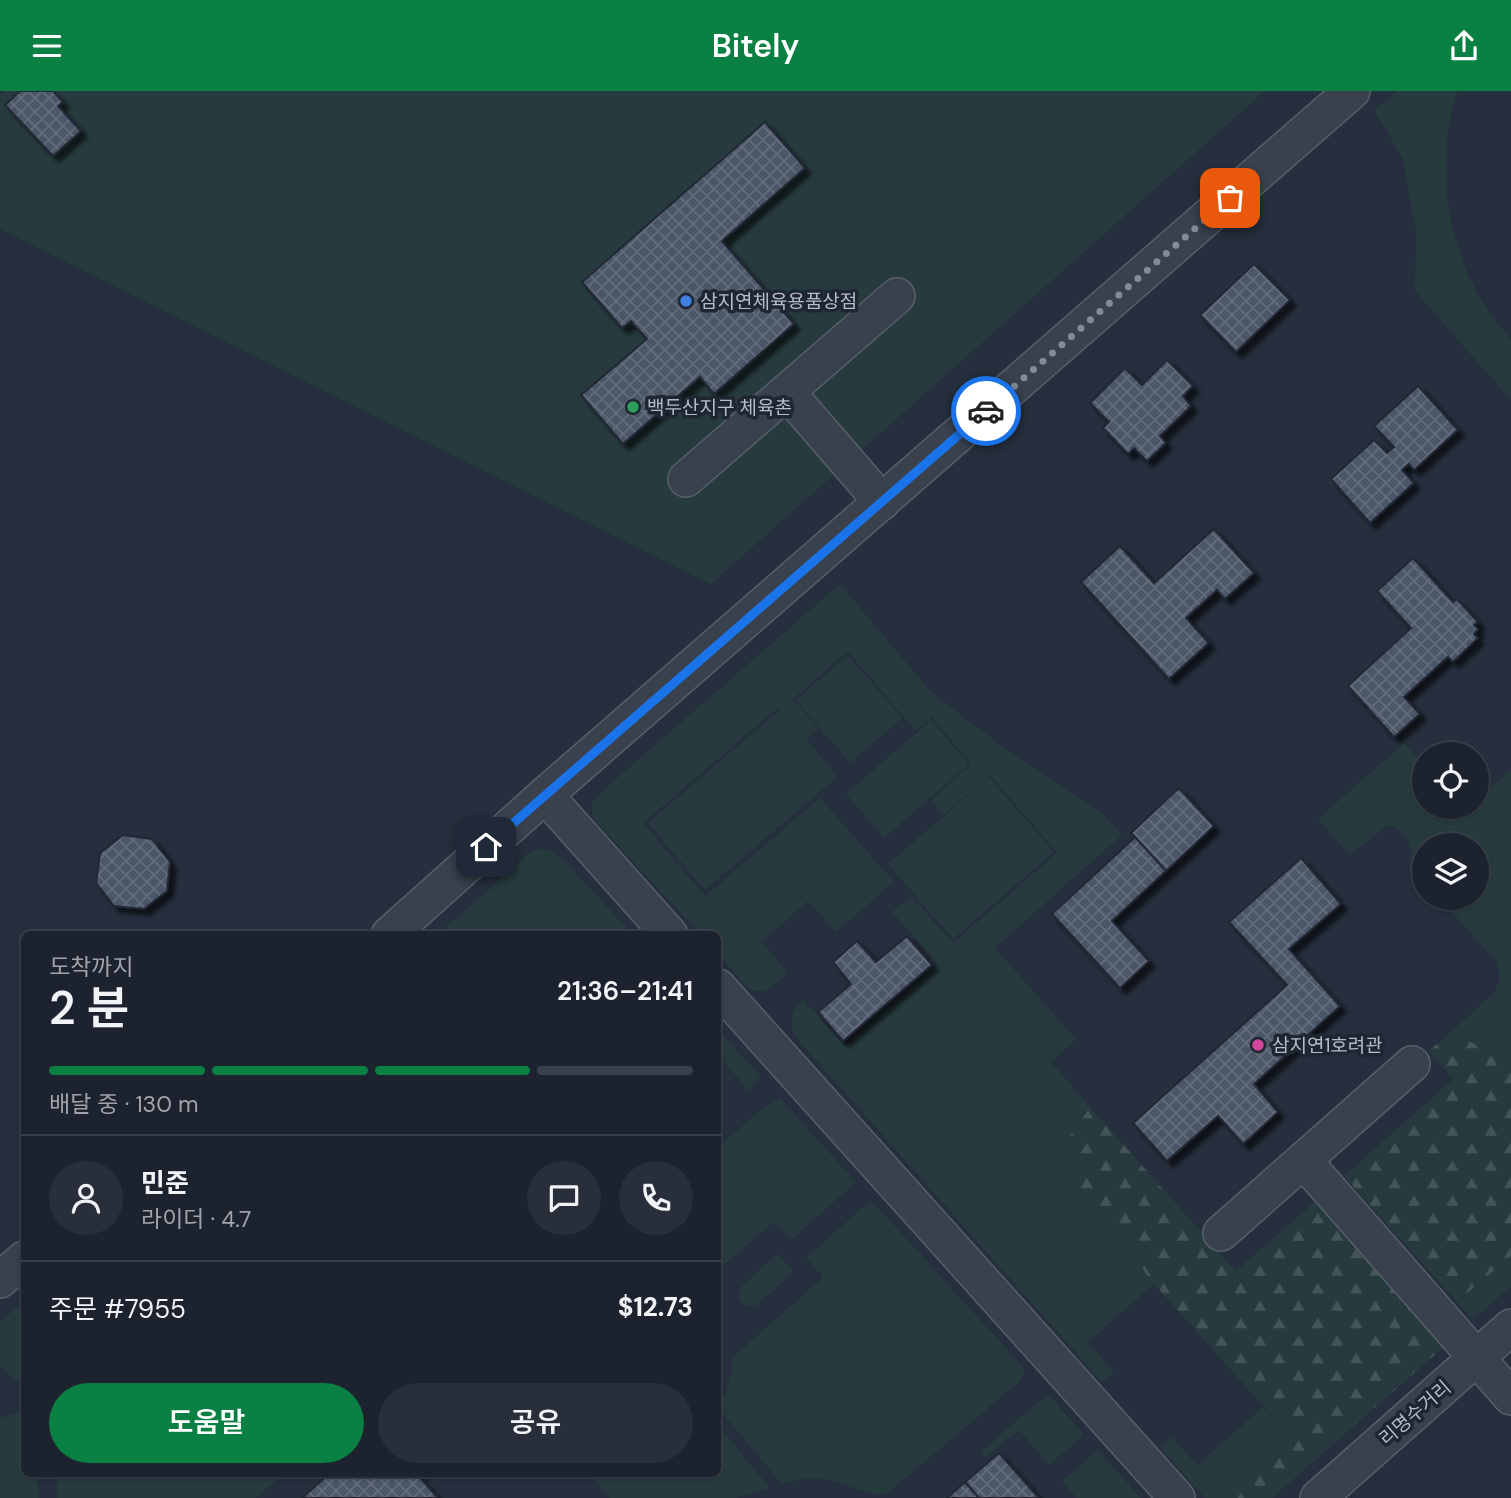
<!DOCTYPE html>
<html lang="ko">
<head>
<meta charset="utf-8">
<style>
	body { margin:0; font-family:"DM Sans","Noto Sans KR",sans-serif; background:#292f3a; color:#f1f3f6; height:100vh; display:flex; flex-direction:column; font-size:26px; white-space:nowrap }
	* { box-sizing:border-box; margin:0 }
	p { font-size:23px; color:#a0a4aa }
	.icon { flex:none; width:38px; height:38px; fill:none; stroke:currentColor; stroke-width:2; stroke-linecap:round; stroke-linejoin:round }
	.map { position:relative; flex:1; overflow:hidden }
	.side { position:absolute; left:21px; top:840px; width:700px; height:546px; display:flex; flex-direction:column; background:#1c232e; border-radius:10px; box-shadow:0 2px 5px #0004,0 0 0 2px #3a404a }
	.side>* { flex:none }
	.tools { position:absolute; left:1412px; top:651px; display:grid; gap:14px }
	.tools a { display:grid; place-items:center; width:77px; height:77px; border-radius:50%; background:#1c232e; box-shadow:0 2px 5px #0004,0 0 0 2px #3a404a; font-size:35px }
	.pin { position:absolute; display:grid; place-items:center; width:60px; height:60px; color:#fff; margin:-30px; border-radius:14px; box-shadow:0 4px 10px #0006 }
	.courier { position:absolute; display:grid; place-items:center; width:70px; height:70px; margin:-35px; border:5px solid #1a73e8; border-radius:50%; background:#fff; color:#222; box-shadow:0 2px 9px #0007 }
	.head em { font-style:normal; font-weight:600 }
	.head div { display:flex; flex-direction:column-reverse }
	.head { display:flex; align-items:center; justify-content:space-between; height:119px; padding:0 28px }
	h1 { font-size:46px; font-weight:600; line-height:52px }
	.bar { display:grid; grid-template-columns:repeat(4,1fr); gap:10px 7px; align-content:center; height:84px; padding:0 28px }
	.bar i { height:9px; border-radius:5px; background:#3a404a }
	.bar .active { background:#0b8043 }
	.bar p { grid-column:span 4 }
	.line { display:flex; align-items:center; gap:18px; padding:0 28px; border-top:2px solid #3a404a }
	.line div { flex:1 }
	.round { display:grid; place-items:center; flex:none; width:74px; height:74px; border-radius:37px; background:#292f3a }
	.action { display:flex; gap:14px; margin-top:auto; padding:14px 28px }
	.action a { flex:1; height:80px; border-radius:42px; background:#0b8043; color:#fff; font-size:28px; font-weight:600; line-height:80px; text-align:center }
	.action a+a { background:#292f3a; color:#f1f3f6 }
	header { display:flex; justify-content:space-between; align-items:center; height:91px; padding:0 28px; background:#0b8043; color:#fff; font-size:32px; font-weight:600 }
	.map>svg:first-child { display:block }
	.green { fill:#273b3e }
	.forest { fill:url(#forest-firs) }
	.building { fill:url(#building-cross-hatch); stroke:#202834; stroke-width:2; filter:url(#shadow) }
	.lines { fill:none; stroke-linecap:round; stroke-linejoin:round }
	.minor-casing { stroke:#575f6b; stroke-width:38 }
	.minor { stroke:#39414d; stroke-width:35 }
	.done { stroke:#838b97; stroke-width:7; stroke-dasharray:0 12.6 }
	.route { stroke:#1a73e8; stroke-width:9 }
	.shop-dot { fill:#3f7fe0; stroke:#1e2632; stroke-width:2.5 }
	.leisure-dot { fill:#2e9e5b; stroke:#1e2632; stroke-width:2.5 }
	.hotel-dot { fill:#d1479c; stroke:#1e2632; stroke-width:2.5 }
	.labels { text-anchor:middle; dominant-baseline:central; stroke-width:7; stroke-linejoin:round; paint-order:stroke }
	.poi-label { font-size:19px; fill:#b5bcc8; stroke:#1e2632; text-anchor:start }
	.street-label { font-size:19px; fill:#b5bcc8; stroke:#1e2632 }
</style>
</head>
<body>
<header><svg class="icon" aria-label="menu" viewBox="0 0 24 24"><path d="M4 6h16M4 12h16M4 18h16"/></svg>Bitely<svg class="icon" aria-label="share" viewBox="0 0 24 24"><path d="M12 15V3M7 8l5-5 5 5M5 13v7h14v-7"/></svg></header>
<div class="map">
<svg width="1511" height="1407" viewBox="0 0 1511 1407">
	<defs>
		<pattern id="forest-firs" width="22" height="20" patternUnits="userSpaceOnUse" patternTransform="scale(1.75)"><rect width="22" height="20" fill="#273b3e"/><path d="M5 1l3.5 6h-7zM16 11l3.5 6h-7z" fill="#445558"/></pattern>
		<pattern id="building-cross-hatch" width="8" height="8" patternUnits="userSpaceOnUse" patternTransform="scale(1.75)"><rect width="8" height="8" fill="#4b5666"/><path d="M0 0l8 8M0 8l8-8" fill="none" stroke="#636c7a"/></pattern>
		<filter id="shadow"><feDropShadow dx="6" dy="6" stdDeviation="2" flood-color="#0009"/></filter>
	</defs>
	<rect width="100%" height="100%" fill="#252f3d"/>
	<g class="green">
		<polygon points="4,0 1265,0 711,493 2,139 0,137 0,4"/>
		<path d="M 1397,0 L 1458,0 C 1437,59 1444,138 1473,193 C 1478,203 1484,215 1491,225 C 1497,233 1507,242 1511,250 C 1511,260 1511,297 1511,309 L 1415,200 L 1416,141 L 1403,67 L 1374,20 Z"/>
		<path d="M 840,493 L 931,601 L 999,653 L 1105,725 L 1122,744 L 995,857 L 1076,948 L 1051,971 L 1090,1016 L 1067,1049 L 1079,1096 L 1154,1193 L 1088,1251 L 1114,1281 L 1102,1291 L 794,944 C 789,930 792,919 803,909 L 845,955 L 938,873 L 892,821 L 911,805 L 953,852 L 1057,762 L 990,684 L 943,724 L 931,709 L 971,673 L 932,626 L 915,640 L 848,560 L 793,608 L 818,637 L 806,648 L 838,685 L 705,799 L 648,732 L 781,618 L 779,616 L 643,732 L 705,805 L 820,707 L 894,791 L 836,841 L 808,810 L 762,851 L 788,882 C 776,893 769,902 751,900 L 718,863 L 718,844 L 700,843 L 599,734 L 592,723 L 592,711 L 601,701 Z"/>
		<polygon points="848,564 902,627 850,672 796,609"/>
		<polygon points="931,629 969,673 884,747 846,703"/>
		<path d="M 1404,652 L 1424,674 L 1424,716 L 1462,716 L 1465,719 L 1469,716 L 1477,716 L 1477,709 L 1511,679 L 1511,977 L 1453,939 L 1495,901 L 1499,889 L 1498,873 L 1439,807 L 1477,807 L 1477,754 L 1424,754 L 1424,791 L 1409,773 C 1418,756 1406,742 1390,734 L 1382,738 L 1350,765 L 1318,728 Z"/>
		<polygon points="989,686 1054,761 953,848 888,773"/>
		<polygon points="538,758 552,760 565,770 632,843 438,843 529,763"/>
		<polygon points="718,938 761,986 749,1000 718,964"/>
		<polygon points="780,1007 856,1091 791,1149 773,1131 718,1180 718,1056 763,1017"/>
		<path d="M 871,1109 L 1023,1276 L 1024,1283 L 1019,1291 L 888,1402 C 869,1407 850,1394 831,1389 C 815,1384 797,1389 782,1393 L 718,1317 L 727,1299 L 732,1281 L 732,1267 L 823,1186 L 806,1167 Z"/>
		<path d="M 777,1163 L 794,1181 L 758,1213 C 744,1220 734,1208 742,1195 Z"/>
		<polygon points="1511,1165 1511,1195 1473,1229 1457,1211"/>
		<polygon points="24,1210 24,1290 16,1291 0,1274 0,1231"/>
		<polygon points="1048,1303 1084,1344 1049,1374 1019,1339 986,1366 981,1360"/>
		<polygon points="1263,1316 1292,1347 1225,1407 1205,1407 1160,1356 1171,1345 1197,1374"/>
		<polygon points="24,1319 24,1382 37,1383 39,1407 0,1407 0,1327"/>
		<polygon points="718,1334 770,1397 736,1407 610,1407 589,1383 718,1382"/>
		<polygon points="1098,1359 1141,1407 1077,1407 1062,1390"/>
		<polygon points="56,1383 56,1382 284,1383 256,1407 58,1407"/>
	</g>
	<g class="forest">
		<polygon points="1453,939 1511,977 1511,1165 1457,1211 1344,1085 1453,988 1429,960"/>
		<polygon points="1090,1016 1236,1180 1316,1110 1445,1255 1272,1407 1225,1407 1292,1347 1154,1193 1079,1096 1067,1049"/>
	</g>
	<g class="building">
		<polygon points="20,0 53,0 63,11 58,15 81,40 53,65 5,14"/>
		<polygon points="765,31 805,77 722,150 794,233 714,303 700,286 623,353 581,304 647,248 631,230 622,237 582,191"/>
		<polygon points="1254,173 1290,209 1236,261 1200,224"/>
		<polygon points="1167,269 1193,295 1183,305 1191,315 1160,345 1166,352 1147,370 1134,357 1128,363 1103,337 1109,331 1090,312 1125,277 1142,294"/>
		<polygon points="1418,295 1458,339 1414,379 1409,373 1402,379 1414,392 1370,432 1331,388 1374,349 1387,362 1394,356 1374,335"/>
		<polygon points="1214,438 1254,482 1225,508 1217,499 1186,527 1209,552 1169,588 1081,491 1120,455 1154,492"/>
		<polygon points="1413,467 1453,511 1457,508 1478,531 1474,534 1478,538 1474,543 1478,547 1453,571 1448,566 1404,606 1420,623 1394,646 1348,595 1411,537 1377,500"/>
		<polygon points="1179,697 1214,735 1166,780 1131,742"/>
		<polygon points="123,744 152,748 170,771 167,800 144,818 114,815 96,792 100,762"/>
		<polygon points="1135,746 1166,780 1112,830 1149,870 1120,897 1052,823"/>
		<polygon points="1301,767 1341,813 1289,858 1340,915 1254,993 1278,1021 1243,1053 1218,1025 1167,1070 1133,1032 1287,894 1229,831"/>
		<polygon points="907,845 932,874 843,950 818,921 851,893 833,871 857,850 876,871"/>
		<polygon points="999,1362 1039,1407 979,1407 965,1391"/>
		<polygon points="330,1382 416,1382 438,1407 302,1407"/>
		<polygon points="965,1391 979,1407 947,1407"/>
	</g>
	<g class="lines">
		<g class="minor-casing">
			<g id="minor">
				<polyline points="787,301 882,411"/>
				<polyline points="686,388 897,205"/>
				<polyline points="545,704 670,844"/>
				<polyline points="389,844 545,704 1352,0"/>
				<polyline points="718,896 1177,1407"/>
				<polyline points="1304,1070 1511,1306"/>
				<polyline points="1221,1142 1412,973"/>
				<polyline points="0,1189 24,1168"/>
				<polyline points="1318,1407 1511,1236"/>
			</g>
		</g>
		<use href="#minor" class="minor"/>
	</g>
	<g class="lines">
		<polyline class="done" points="986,320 1230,107"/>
		<polyline class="route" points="486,756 986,320"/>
	</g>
	<circle class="shop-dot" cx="686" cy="210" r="7"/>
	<circle class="leisure-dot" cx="633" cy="316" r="7"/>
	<circle class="hotel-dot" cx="1258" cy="954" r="7"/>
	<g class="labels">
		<g class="poi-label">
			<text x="700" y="210">삼지연체육용품상점</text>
			<text x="647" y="316">백두산지구 체육촌</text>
			<text x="1272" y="954">삼지연1호려관</text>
		</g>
		<g class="street-label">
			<text transform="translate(1415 1322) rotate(-41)">리명수거리</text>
		</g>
	</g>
</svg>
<div class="tools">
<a><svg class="icon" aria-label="locate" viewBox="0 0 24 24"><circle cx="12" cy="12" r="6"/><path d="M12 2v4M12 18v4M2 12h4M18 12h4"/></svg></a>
<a><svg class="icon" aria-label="layers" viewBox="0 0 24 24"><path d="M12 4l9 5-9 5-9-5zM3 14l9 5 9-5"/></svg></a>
</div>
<div class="pin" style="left:1230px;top:107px;background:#ea580c"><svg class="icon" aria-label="bag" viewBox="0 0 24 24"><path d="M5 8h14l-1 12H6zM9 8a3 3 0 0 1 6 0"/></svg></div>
<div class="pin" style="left:486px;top:756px;background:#1f2937"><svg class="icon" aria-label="home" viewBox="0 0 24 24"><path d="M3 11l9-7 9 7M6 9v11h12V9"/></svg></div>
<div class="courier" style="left:986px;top:320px"><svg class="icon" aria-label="car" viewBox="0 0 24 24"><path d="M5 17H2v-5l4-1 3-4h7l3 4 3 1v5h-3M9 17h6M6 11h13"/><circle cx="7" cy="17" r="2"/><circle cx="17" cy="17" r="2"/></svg></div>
<section class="side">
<div class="head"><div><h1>2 분</h1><p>도착까지</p></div><em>21:36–21:41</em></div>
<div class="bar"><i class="active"></i><i class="active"></i><i class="active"></i><i></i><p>배달 중 · 130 m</p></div>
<div class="line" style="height:126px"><a class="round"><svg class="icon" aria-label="person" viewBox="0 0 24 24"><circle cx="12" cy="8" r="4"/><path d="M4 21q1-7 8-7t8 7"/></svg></a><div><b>민준</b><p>라이더 · 4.7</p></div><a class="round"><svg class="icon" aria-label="chat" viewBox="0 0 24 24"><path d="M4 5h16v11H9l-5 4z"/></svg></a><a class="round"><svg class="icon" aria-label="phone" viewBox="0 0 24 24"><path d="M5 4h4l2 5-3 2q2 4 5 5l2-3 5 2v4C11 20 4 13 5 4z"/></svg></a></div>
<div class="line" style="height:91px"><div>주문 #7955</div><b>$12.73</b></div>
<div class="action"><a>도움말</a><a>공유</a></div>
</section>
</div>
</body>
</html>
